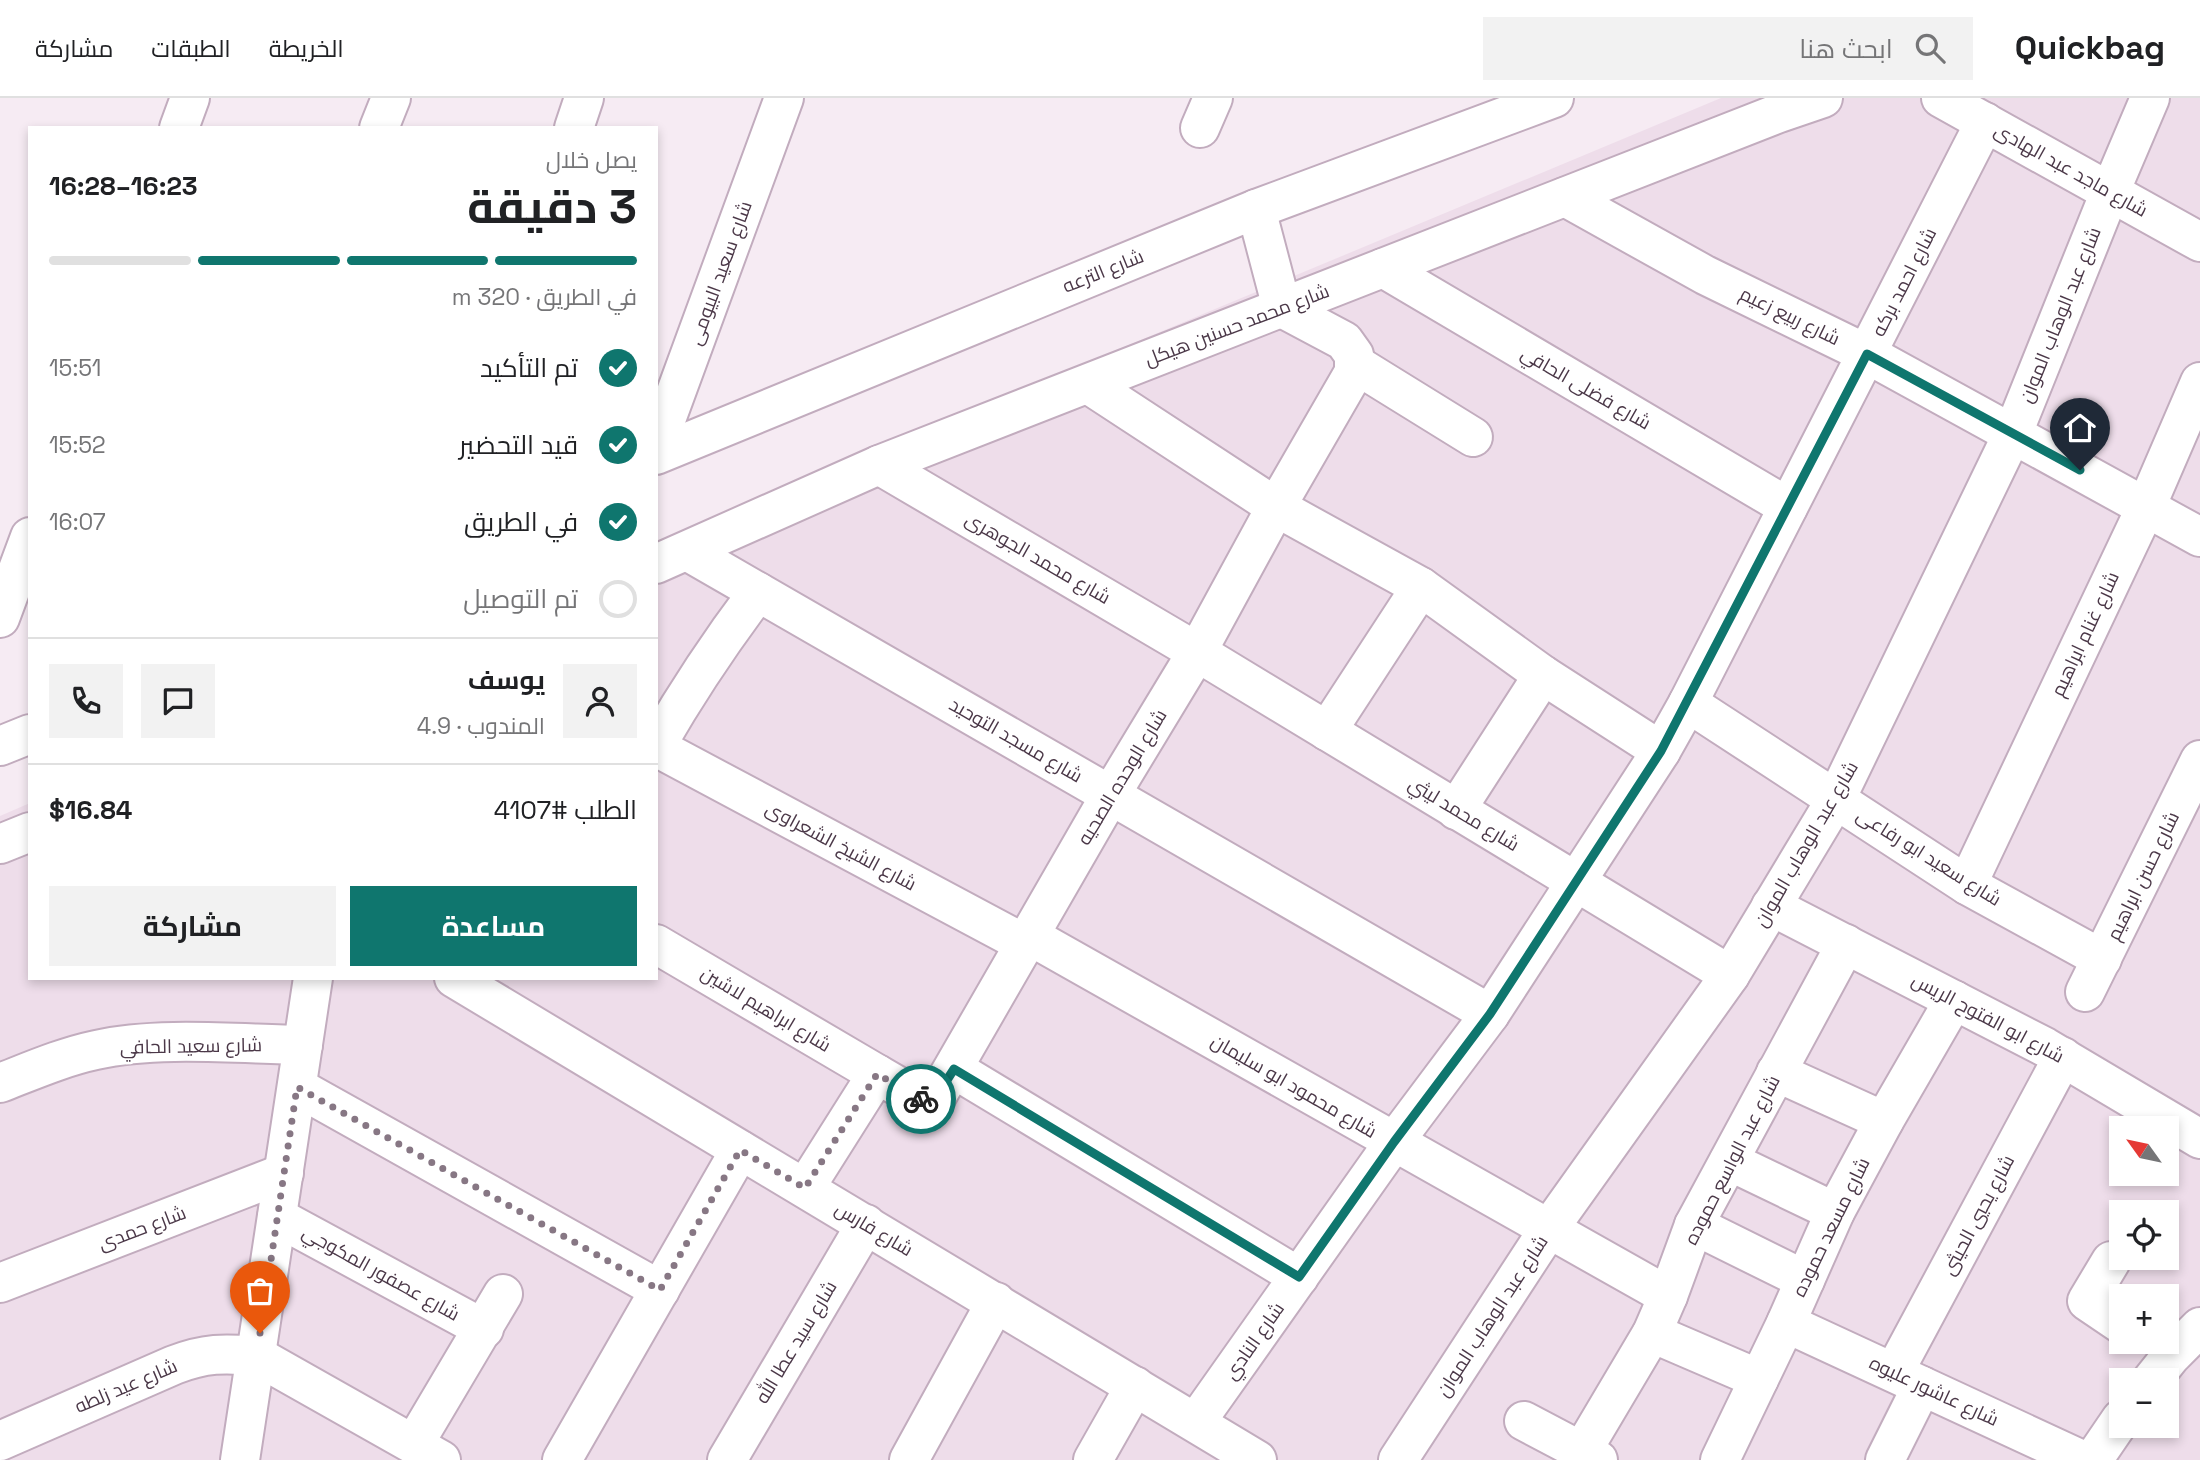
<!DOCTYPE html>
<html lang="ar">
<head>
<meta charset="utf-8">
<style>
	body { margin:0; font-family:"Space Grotesk",Cairo,sans-serif; background:#f2f2f2; color:#202124; direction:rtl; height:100vh; display:flex; flex-direction:column; font-size:26px; white-space:nowrap }
	* { box-sizing:border-box; margin:0 }
	p { font-size:23px; color:#757577 }
	.icon { flex:none; width:38px; height:38px; fill:none; stroke:currentColor; stroke-width:2; stroke-linecap:round; stroke-linejoin:round }
	.map { position:relative; flex:1; overflow:hidden; direction:ltr }
	.side { position:absolute; left:28px; top:28px; width:630px; height:854px; display:flex; flex-direction:column; background:#fff; border-radius:0px; box-shadow:0 4px 10px #0003; direction:rtl }
	.side>* { flex:none }
	.needle { width:46px; rotate:303deg }
	.fabs { position:absolute; left:2109px; top:1018px; display:grid; gap:14px }
	.fabs a { display:grid; place-items:center; width:70px; height:70px; border-radius:0px; background:#fff; box-shadow:0 4px 10px #0003; font-size:35px }
	.pin { position:absolute; display:grid; place-items:center; width:60px; height:60px; color:#fff; margin:-72px -30px; border-radius:50% 50% 50% 0; rotate:-45deg; box-shadow:0 0 7px #0007 }
	.pin .icon { rotate:45deg }
	.courier { position:absolute; display:grid; place-items:center; width:70px; height:70px; margin:-35px; border:5px solid #0f766e; border-radius:50%; background:#fff; color:#222; box-shadow:0 2px 9px #0007 }
	.head em { font-style:normal; font-weight:700 }
	.head div { display:flex; flex-direction:column-reverse }
	.head { display:flex; align-items:center; justify-content:space-between; height:119px; padding:0 21px }
	h1 { font-size:46px; font-weight:700; line-height:52px }
	.bar { display:grid; grid-template-columns:repeat(4,1fr); gap:10px 7px; align-content:center; height:84px; padding:0 21px }
	.bar i { height:9px; border-radius:5px; background:#e0e0e0 }
	.bar .on { background:#0f766e }
	.bar p { grid-column:span 4 }
	.line { display:flex; align-items:center; gap:18px; padding:0 21px; border-top:2px solid #e0e0e0 }
	.line div { flex:1 }
	.round { display:grid; place-items:center; flex:none; width:74px; height:74px; border-radius:0px; background:#f2f2f2 }
	ol { padding:0 21px; list-style:none }
	li { display:flex; align-items:center; gap:21px; height:77px }
	li p { margin-inline-start:auto }
	li .icon { padding:7px; border-radius:50%; background:#0f766e; color:#fff; stroke-width:4 }
	li:last-child { color:#757577 }
	li i { width:38px; height:38px; border:4px solid #e0e0e0; border-radius:50% }
	.button { display:flex; gap:14px; margin-top:auto; padding:14px 21px }
	.button a { flex:1; height:80px; border-radius:0px; background:#0f766e; color:#fff; font-size:28px; font-weight:700; line-height:80px; text-align:center }
	.button a+a { background:#f2f2f2; color:#202124 }
	header { display:flex; align-items:center; gap:42px; box-sizing:border-box; height:98px; padding:0 35px; background:#fff; border-bottom:2px solid #e0e0e0 }
	header strong { font-size:33px }
	nav { display:flex; gap:38px; margin-inline-start:auto; font-size:24px }
	.search { width:490px; height:63px; background:#f2f2f2; display:flex; align-items:center; gap:18px; box-sizing:border-box; padding:0 24px; border-radius:0px; color:#757577; font-size:26px }
	.map>svg:first-child { display:block }
	.residential { fill:#eeddea; fill-rule:evenodd }
	.lines { fill:none; stroke-linecap:round; stroke-linejoin:round }
	.minor-casing { stroke:#c2acbe; stroke-width:42 }
	.minor { stroke:#fff; stroke-width:38 }
	.done { stroke:#877784; stroke-width:7; stroke-dasharray:0 12.6 }
	.route { stroke:#0f766e; stroke-width:9 }
	.labels { text-anchor:middle; dominant-baseline:central; stroke-width:5; stroke-linejoin:round; paint-order:stroke }
	.street-label { font-size:19px; fill:#4b3848; stroke:#fff }
</style>
</head>
<body>
<header>
<strong>Quickbag</strong>
<div class="search"><svg class="icon" aria-label="search" viewBox="0 0 24 24"><circle cx="10" cy="10" r="6"/><path d="M15 15l6 6"/></svg>ابحث هنا</div>
<nav><a>الخريطة</a><a>الطبقات</a><a>مشاركة</a></nav>
</header>
<div class="map">
<svg width="2200" height="1362" viewBox="0 0 2200 1362">
	<rect width="100%" height="100%" fill="#f6ebf3"/>
	<path class="residential" d="M 1721,0 L 2200,0 L 2200,1362 L 0,1362 L 0,718 L 30,705 L 30,880 L 656,880 L 656,444 ZM 2121,1031 L 2166,1031 L 2166,1076 L 2121,1076 ZM 2121,1115 L 2166,1115 L 2166,1160 L 2121,1160 ZM 2121,1199 L 2166,1199 L 2166,1244 L 2121,1244 ZM 2121,1283 L 2166,1283 L 2166,1328 L 2121,1328 Z"/>
	<g class="lines">
		<g class="minor-casing">
			<g id="minor">
				<polyline points="1941,0 2200,144"/>
				<polyline points="179,30 190,0"/>
				<polyline points="379,30 391,0"/>
				<polyline points="574,30 584,0"/>
				<polyline points="1200,30 1213,0"/>
				<polyline points="1565,99 1705,177 1867,256 2200,439"/>
				<polyline points="1383,170 1788,409"/>
				<polyline points="1355,266 1473,339"/>
				<polyline points="1088,286 1276,409 1421,489 1543,577 1661,653"/>
				<polyline points="656,349 784,0"/>
				<polyline points="656,357 1256,111 1554,0"/>
				<polyline points="879,367 1197,554 1730,877"/>
				<polyline points="687,453 1490,916"/>
				<polyline points="656,466 879,367 1779,15 1823,0"/>
				<polyline points="0,520 30,439"/>
				<polyline points="1688,605 1967,787 2102,861"/>
				<polyline points="1327,633 1421,489"/>
				<polyline points="0,648 30,636"/>
				<path d="M 656,648 C 687,594 721,543 758,494"/>
				<polyline points="656,649 1025,846"/>
				<polyline points="1456,712 1543,577"/>
				<polyline points="0,746 30,734"/>
				<polyline points="1967,787 2146,409 2200,284"/>
				<polyline points="1771,808 2045,949 2200,1041"/>
				<polyline points="1030,838 1668,1198"/>
				<polyline points="656,846 877,976"/>
				<polyline points="454,880 1257,1362"/>
				<polyline points="2085,894 2200,662"/>
				<polyline points="954,971 1299,1179"/>
				<polyline points="1776,974 1884,1023"/>
				<path d="M 0,985 C 31,973 63,959 96,952 C 158,938 239,946 303,947"/>
				<polyline points="297,989 660,1192"/>
				<polyline points="1729,1063 1835,1114"/>
				<polyline points="805,1090 877,976 920,1001 929,1002 938,996 1111,696 1197,554 1276,409 1354,274 1354,257 1344,243 1282,210 1256,111"/>
				<polyline points="277,1119 484,1231"/>
				<polyline points="1694,1127 1805,1182"/>
				<polyline points="2111,1163 2087,1203 2121,1226"/>
				<polyline points="0,1185 284,1075"/>
				<polyline points="1786,1225 2082,1362"/>
				<polyline points="1652,1235 1759,1281"/>
				<polyline points="1894,1274 2063,959"/>
				<polyline points="2151,1283 2171,1258 2200,1229"/>
				<polyline points="1524,1323 1598,1362"/>
				<polyline points="1196,1324 1394,1044 1490,916 1661,653 1688,605 1985,24"/>
				<path d="M 0,1343 L 174,1267 C 205,1255 224,1255 257,1258 L 441,1362"/>
				<polyline points="414,1346 503,1196"/>
				<polyline points="1582,1353 1652,1235 1668,1198 1694,1127 1846,846"/>
				<polyline points="240,1362 313,880"/>
				<polyline points="562,1362 740,1052"/>
				<polyline points="727,1362 866,1126"/>
				<polyline points="909,1362 996,1204"/>
				<polyline points="1093,1362 1135,1288"/>
				<polyline points="1398,1362 1548,1132 1730,877 1836,701 2013,335 2110,94 2150,0"/>
				<polyline points="1720,1362 1786,1225 1835,1114 1884,1023 1954,902"/>
				<polyline points="1885,1362 1922,1288"/>
				<polyline points="2093,1362 2121,1321"/>
			</g>
		</g>
		<use href="#minor" class="minor"/>
	</g>
	<g class="lines">
		<polyline class="done" points="260,1235 297,989 660,1192 740,1052 805,1090 877,976 921,1001"/>
		<polyline class="route" points="921,1001 929,1002 938,996 954,971 1299,1179 1394,1044 1490,916 1661,653 1867,256 2080,372"/>
	</g>
	<g class="labels">
		<g class="street-label">
			<text transform="translate(2071 72) rotate(29)">شارع ماجد عبد الهادى</text>
			<text transform="translate(1103 173) rotate(-22)">شارع الترعه</text>
			<text transform="translate(720 175) rotate(-70)">شارع سعيد البيومى</text>
			<text transform="translate(1904 184) rotate(-63)">شارع احمد بركه</text>
			<text transform="translate(2060 217) rotate(-68)">شارع عبد الوهاب الموان</text>
			<text transform="translate(1790 218) rotate(26)">شارع ربيع زعيم</text>
			<text transform="translate(1237 227) rotate(-21)">شارع محمد حسنين هيكل</text>
			<text transform="translate(1586 290) rotate(30)">شارع فضلى الحافي</text>
			<text transform="translate(1038 460) rotate(30)">شارع محمد الجوهرى</text>
			<text transform="translate(2085 536) rotate(-65)">شارع غنام ابراهيم</text>
			<text transform="translate(1016 642) rotate(30)">شارع مسجد التوحيد</text>
			<text transform="translate(1122 679) rotate(-59)">شارع الوحده الصحيه</text>
			<text transform="translate(1464 716) rotate(31)">شارع محمد ليثي</text>
			<text transform="translate(1806 746) rotate(-60)">شارع عبد الوهاب الموان</text>
			<text transform="translate(841 748) rotate(28)">شارع الشيخ الشعراوى</text>
			<text transform="translate(1929 759) rotate(32)">شارع سعيد ابو رفاعى</text>
			<text transform="translate(2143 778) rotate(-64)">شارع حسن ابراهيم</text>
			<text transform="translate(766 911) rotate(31)">شارع ابراهيم لاشين</text>
			<text transform="translate(1988 920) rotate(28)">شارع ابو الفتوح الريس</text>
			<text transform="translate(191 948) rotate(-1)">شارع سعيد الحافي</text>
			<text transform="translate(1294 988) rotate(30)">شارع محمود ابو سليمان</text>
			<text transform="translate(1732 1062) rotate(-63)">شارع عبد الواسع حموده</text>
			<text transform="translate(1978 1117) rotate(-62)">شارع يحيي الحيثى</text>
			<text transform="translate(1831 1129) rotate(-64)">شارع مسعد حموده</text>
			<text transform="translate(142 1130) rotate(-21)">شارع حمدى</text>
			<text transform="translate(874 1131) rotate(31)">شارع فارس</text>
			<text transform="translate(381 1175) rotate(29)">شارع عصفور المكوجي</text>
			<text transform="translate(1492 1218) rotate(-57)">شارع عبد الوهاب الموان</text>
			<text transform="translate(1254 1243) rotate(-55)">شارع النادي</text>
			<text transform="translate(796 1244) rotate(-59)">شارع سيد عطا الله</text>
			<text transform="translate(126 1288) rotate(-23)">شارع عيد زلطه</text>
			<text transform="translate(1934 1293) rotate(25)">شارع عاشور عليوه</text>
		</g>
	</g>
</svg>
<div class="fabs">
<a><svg class="needle" viewBox="-14 -14 28 28"><path d="M0-13l5 13h-10z" fill="#e53935"/><path d="M0 13l5-13h-10z" fill="#757577"/></svg></a>
<a><svg class="icon" aria-label="locate" viewBox="0 0 24 24"><circle cx="12" cy="12" r="6"/><path d="M12 2v4M12 18v4M2 12h4M18 12h4"/></svg></a>
<a>+</a>
<a>−</a>
</div>
<div class="pin" style="left:260px;top:1235px;background:#ea580c"><svg class="icon" aria-label="bag" viewBox="0 0 24 24"><path d="M5 8h14l-1 12H6zM9 8a3 3 0 0 1 6 0"/></svg></div>
<div class="pin" style="left:2080px;top:372px;background:#1f2937"><svg class="icon" aria-label="home" viewBox="0 0 24 24"><path d="M3 11l9-7 9 7M6 9v11h12V9"/></svg></div>
<div class="courier" style="left:921px;top:1001px"><svg class="icon" aria-label="bike" viewBox="0 0 24 24"><circle cx="6" cy="16" r="4"/><circle cx="18" cy="16" r="4"/><path d="M6 16l4-8h5l3 8M10 8l3 8H6M13 5h3"/></svg></div>
<section class="side">
<div class="head"><div><h1>3 دقيقة</h1><p>يصل خلال</p></div><em>16:23–16:28</em></div>
<div class="bar"><i class="on"></i><i class="on"></i><i class="on"></i><i></i><p>في الطريق · 320 m</p></div>
<ol>
<li><svg class="icon" aria-label="check" viewBox="0 0 24 24"><path d="M5 12l5 5 9-10"/></svg>تم التأكيد<p>15:51</p></li>
<li><svg class="icon" aria-label="check" viewBox="0 0 24 24"><path d="M5 12l5 5 9-10"/></svg>قيد التحضير<p>15:52</p></li>
<li><svg class="icon" aria-label="check" viewBox="0 0 24 24"><path d="M5 12l5 5 9-10"/></svg>في الطريق<p>16:07</p></li>
<li><i></i>تم التوصيل</li>
</ol>
<div class="line" style="height:126px"><a class="round"><svg class="icon" aria-label="person" viewBox="0 0 24 24"><circle cx="12" cy="8" r="4"/><path d="M4 21q1-7 8-7t8 7"/></svg></a><div><b>يوسف</b><p>المندوب · 4.9</p></div><a class="round"><svg class="icon" aria-label="chat" viewBox="0 0 24 24"><path d="M4 5h16v11H9l-5 4z"/></svg></a><a class="round"><svg class="icon" aria-label="phone" viewBox="0 0 24 24"><path d="M5 4h4l2 5-3 2q2 4 5 5l2-3 5 2v4C11 20 4 13 5 4z"/></svg></a></div>
<div class="line" style="height:91px"><div>الطلب #4107</div><b>$16.84</b></div>
<div class="button"><a>مساعدة</a><a>مشاركة</a></div>
</section>
</div>
</body>
</html>
